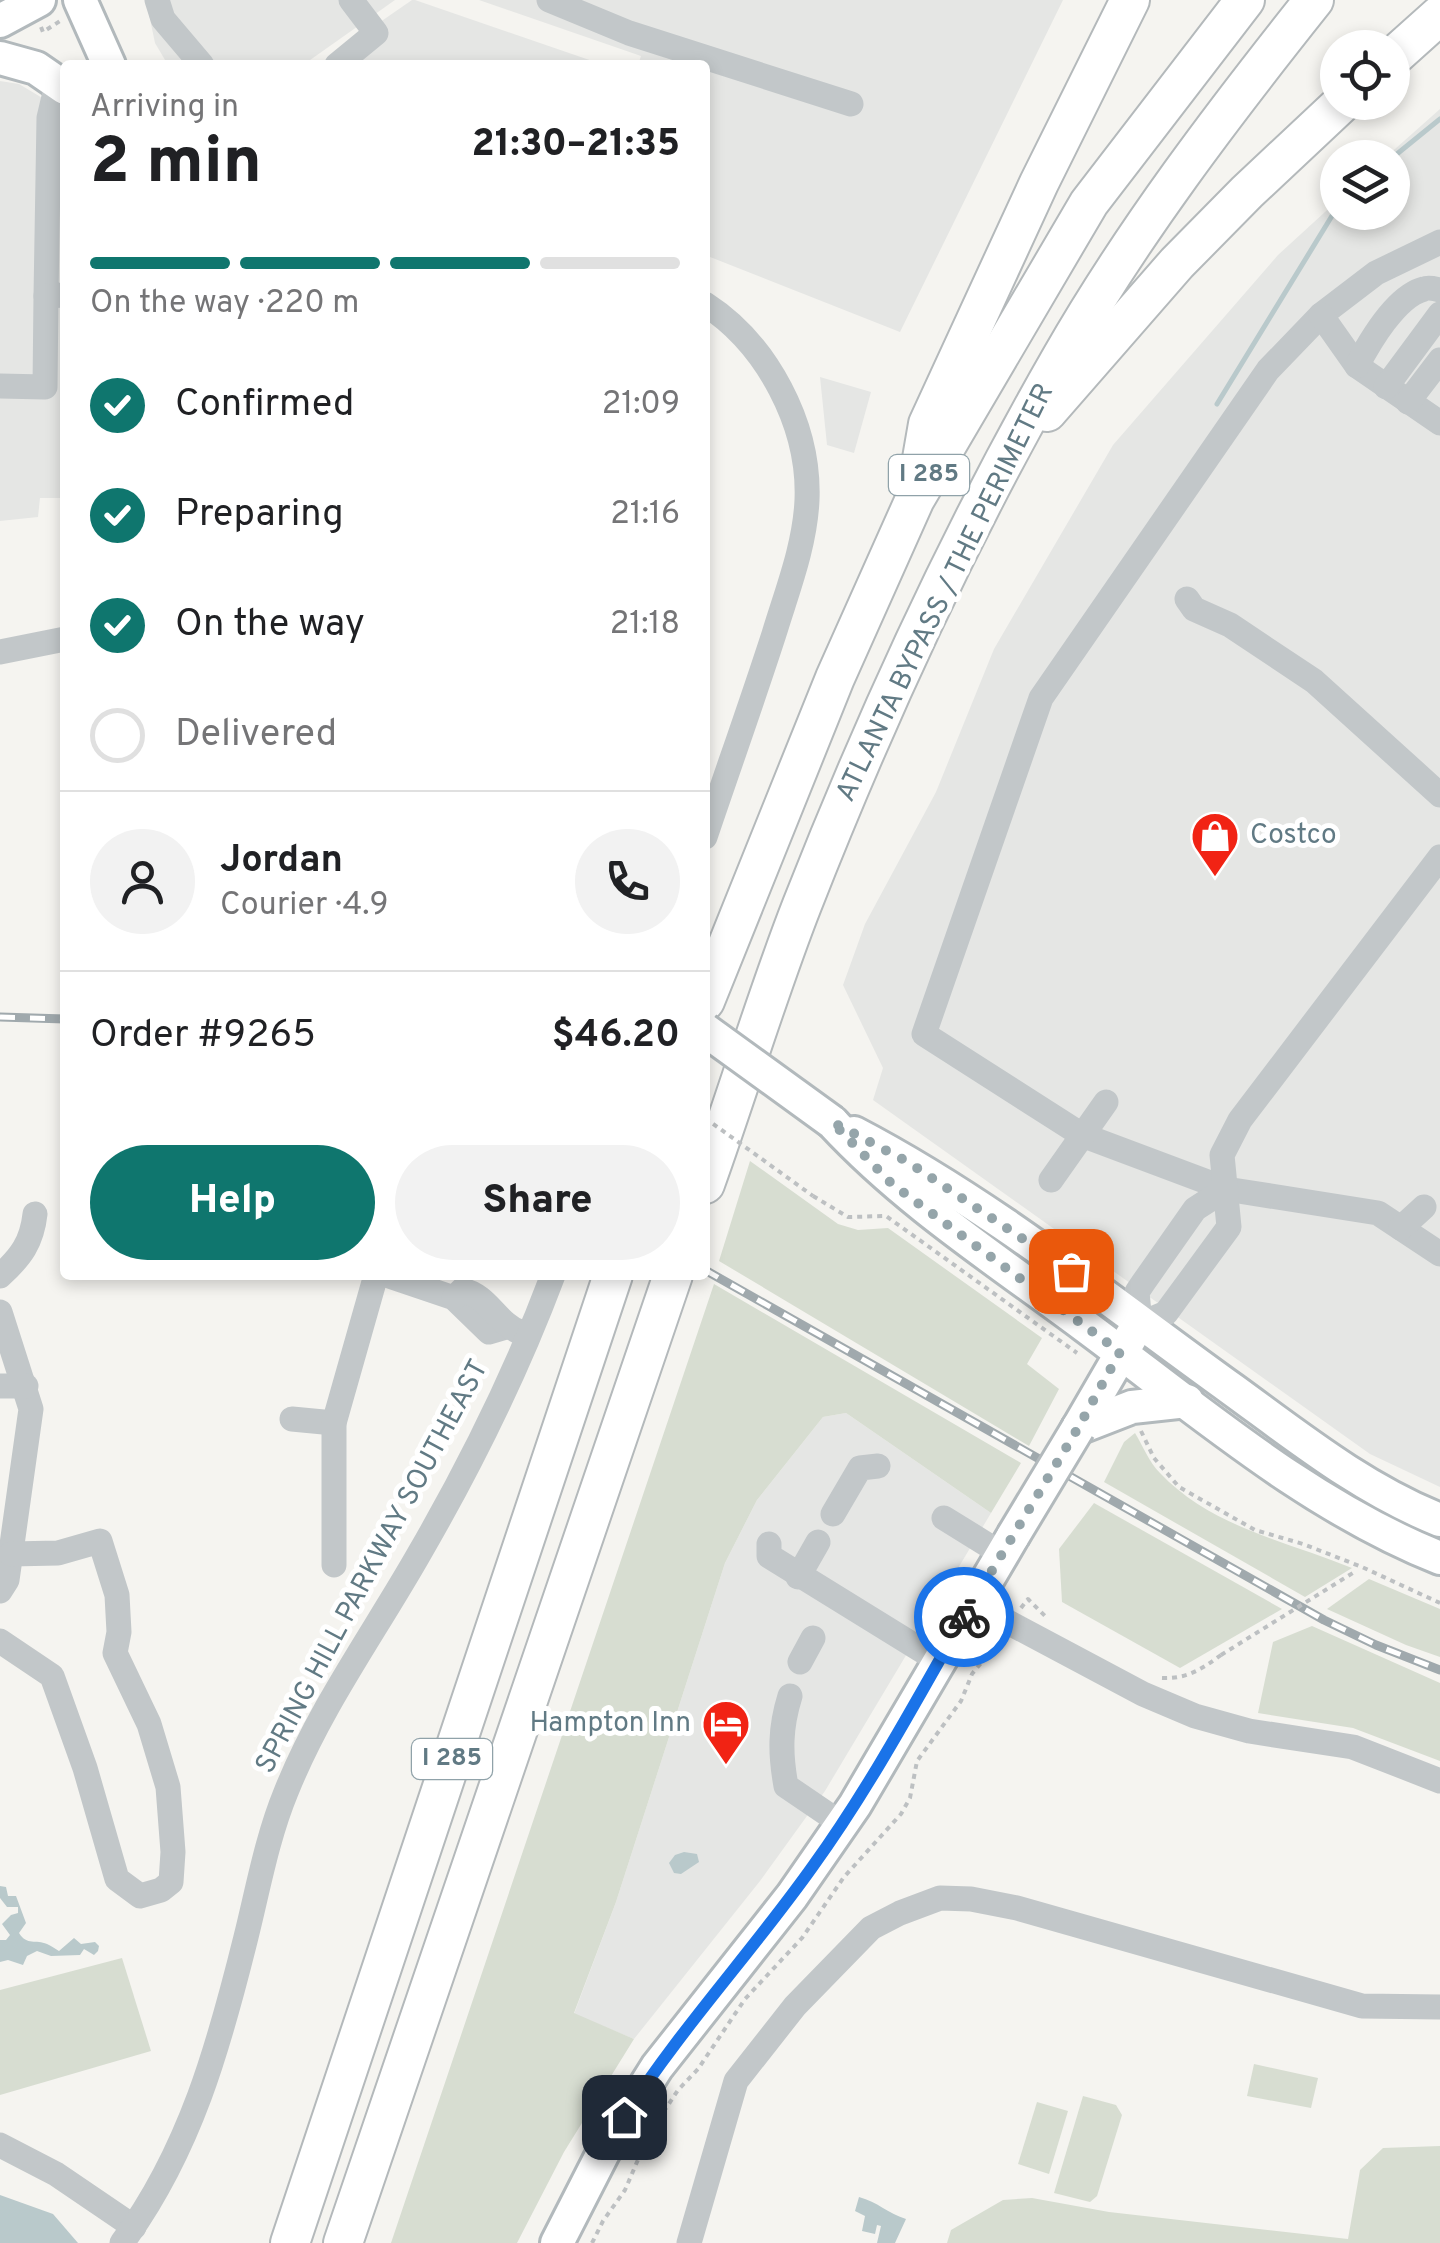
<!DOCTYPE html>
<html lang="en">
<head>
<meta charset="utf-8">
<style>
	body { margin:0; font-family:Overpass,sans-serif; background:#f2f2f2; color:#202124; height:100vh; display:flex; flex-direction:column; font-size:38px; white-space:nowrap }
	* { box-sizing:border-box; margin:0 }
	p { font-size:32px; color:#757577 }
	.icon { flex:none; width:55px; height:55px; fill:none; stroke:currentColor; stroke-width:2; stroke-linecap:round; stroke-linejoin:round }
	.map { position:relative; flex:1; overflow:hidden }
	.details { position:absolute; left:60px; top:60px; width:650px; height:1220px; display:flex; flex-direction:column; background:#fff; border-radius:10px; box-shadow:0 5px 15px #0003 }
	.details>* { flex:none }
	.fabs { position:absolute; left:1320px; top:30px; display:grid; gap:20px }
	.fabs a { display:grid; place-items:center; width:90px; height:90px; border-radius:50%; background:#fff; box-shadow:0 5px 15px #0003; font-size:50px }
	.pin { position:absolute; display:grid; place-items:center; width:85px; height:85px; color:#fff; margin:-42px; border-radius:20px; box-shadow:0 5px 15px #0006 }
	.courier { position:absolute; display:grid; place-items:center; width:100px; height:100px; margin:-50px; border:8px solid #1a73e8; border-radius:50%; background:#fff; color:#222; box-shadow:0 2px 12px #0007 }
	.summary em { font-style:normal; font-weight:800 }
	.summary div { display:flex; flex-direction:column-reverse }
	.summary { display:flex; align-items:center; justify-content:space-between; height:170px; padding:0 30px }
	h1 { font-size:65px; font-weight:800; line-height:75px }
	.bar { display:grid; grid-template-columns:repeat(4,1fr); gap:15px 10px; align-content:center; height:120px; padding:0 30px }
	.bar i { height:12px; border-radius:8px; background:#e0e0e0 }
	.bar .selected { background:#0f766e }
	.bar p { grid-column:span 4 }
	.line { display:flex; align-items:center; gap:25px; padding:0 30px; border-top:2px solid #e0e0e0 }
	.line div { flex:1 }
	.round { display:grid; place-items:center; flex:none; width:105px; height:105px; border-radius:52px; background:#f2f2f2 }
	ol { padding:0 30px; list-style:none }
	li { display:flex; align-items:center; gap:30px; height:110px }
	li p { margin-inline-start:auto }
	li .icon { padding:10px; border-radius:50%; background:#0f766e; color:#fff; stroke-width:4 }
	li:last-child { color:#757577 }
	li i { width:55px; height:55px; border:5px solid #e0e0e0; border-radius:50% }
	.button { display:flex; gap:20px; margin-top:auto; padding:20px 30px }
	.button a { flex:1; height:115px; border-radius:60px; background:#0f766e; color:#fff; font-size:40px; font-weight:800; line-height:115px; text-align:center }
	.button a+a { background:#f2f2f2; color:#202124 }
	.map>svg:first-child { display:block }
	.built { fill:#e5e6e4 }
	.green { fill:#d7ddd1 }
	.water { fill:#b9c9cb }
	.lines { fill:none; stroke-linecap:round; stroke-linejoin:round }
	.stream { stroke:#b9c9cb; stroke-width:5 }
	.major-casing { stroke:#b2b9bc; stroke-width:38 }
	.highway-casing { stroke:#b4b9bb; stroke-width:42 }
	.path { stroke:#bdc0c2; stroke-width:4; stroke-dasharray:5 5; stroke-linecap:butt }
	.minor { stroke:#c2c7c9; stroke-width:25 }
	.major { stroke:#fff; stroke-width:32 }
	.highway { stroke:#fff; stroke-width:38 }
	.rail-casing { stroke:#a0a9ad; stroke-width:9 }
	.rail { stroke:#fff; stroke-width:5; stroke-dasharray:15; stroke-linecap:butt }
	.major-bridge-casing { stroke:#b2b9bc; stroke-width:38; stroke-linecap:butt }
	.path-bridge { stroke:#bdc0c2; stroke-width:4; stroke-dasharray:5 5; stroke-linecap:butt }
	.major-bridge { stroke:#fff; stroke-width:32 }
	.done { stroke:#95a5aa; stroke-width:10; stroke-dasharray:0 18 }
	.route { stroke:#1a73e8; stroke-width:12 }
	.labels { text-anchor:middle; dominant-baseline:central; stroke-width:10; stroke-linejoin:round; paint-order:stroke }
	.shield { fill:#fff; stroke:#90a2a9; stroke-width:2.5 }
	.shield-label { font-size:25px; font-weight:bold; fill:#617a84 }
	.street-label { font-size:28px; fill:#617a84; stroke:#fff }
	.poi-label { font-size:28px; fill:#617a84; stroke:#fff; text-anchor:start }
</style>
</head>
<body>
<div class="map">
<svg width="1440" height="2243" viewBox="0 0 1440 2243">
	<rect width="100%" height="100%" fill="#f5f4f0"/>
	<g class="built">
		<polygon points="146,0 395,0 303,65 168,65 155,43"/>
		<polygon points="412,0 415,0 604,65 318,65"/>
		<polygon points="479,0 1063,0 900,332 705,255 705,65 638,65 641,56"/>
		<polygon points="0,81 19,84 59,108 65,117 65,498 40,498 38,517 0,521"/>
		<polygon points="1440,109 1440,1487 1370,1454 873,1100 883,1068 843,985 865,924 936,792 994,649 1113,445 1278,255 1337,201 1338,212 1392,212 1392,158 1386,157"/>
		<polygon points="820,377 871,392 854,453 827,445"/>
		<polygon points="846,1413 991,1513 825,1791 760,1881 634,2039 574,2014 616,1902 725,1563 757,1500 823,1417"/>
	</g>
	<g class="green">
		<polygon points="750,1161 838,1224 858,1230 888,1228 1042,1338 1027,1364 1059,1389 1029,1446 719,1261"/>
		<polygon points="714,1284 1021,1463 991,1513 846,1413 823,1417 757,1500 725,1563 616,1902 574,2013 634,2039 564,2152 517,2243 391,2243"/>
		<path d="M 1135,1433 C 1143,1446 1149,1462 1160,1473 C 1211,1527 1286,1541 1352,1568 L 1305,1597 L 1104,1482 L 1124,1442 Z"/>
		<polygon points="1094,1503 1282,1609 1180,1668 1062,1602 1059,1549"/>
		<polygon points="1369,1579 1440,1609 1440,1657 1406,1645 1327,1609"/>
		<polygon points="1312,1626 1440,1683 1440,1761 1353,1728 1258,1713 1273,1642"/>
		<polygon points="122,1958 151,2051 0,2095 0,1990"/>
		<polygon points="1254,2064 1318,2078 1311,2108 1247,2096"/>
		<polygon points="1083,2096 1116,2105 1122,2115 1097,2196 1090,2202 1054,2193"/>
		<polygon points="1037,2102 1068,2111 1049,2174 1018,2164"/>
		<polygon points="1440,2146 1440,2243 947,2243 951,2230 1003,2200 1032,2198 1109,2212 1348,2239 1360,2170 1383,2148"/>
	</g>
	<g class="water">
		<polygon points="684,1852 697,1854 699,1862 681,1874 674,1873 669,1863 675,1855"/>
		<path d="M 0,1886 L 6,1887 L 8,1896 L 16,1896 L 26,1923 L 19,1933 C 27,1946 36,1939 47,1944 C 52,1946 55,1949 59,1951 L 74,1938 L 81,1944 L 95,1942 L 99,1946 L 98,1951 L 94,1955 L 84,1949 L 80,1955 L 51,1956 L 37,1951 L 27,1956 L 23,1965 L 8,1960 L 0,1962 L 0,1940 L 6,1940 L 10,1935 L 2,1924 L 11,1915 L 18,1913 L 18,1907 L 7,1907 L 0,1898 Z"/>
		<polygon points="0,2195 53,2214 78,2243 0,2243"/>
		<path d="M 859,2197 C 878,2202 887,2213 906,2219 L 895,2243 L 877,2243 L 881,2226 L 877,2225 L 875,2234 L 862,2231 L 865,2216 L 855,2211 Z"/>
	</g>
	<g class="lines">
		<g class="stream">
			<polyline points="1392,158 1440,119"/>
			<polyline points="1217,404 1338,206"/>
		</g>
		<g class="major-casing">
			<g id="major">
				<polyline points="80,0 109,65"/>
				<polyline points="0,21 39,0"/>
				<polyline points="0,58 36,68 65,88"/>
				<path d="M 832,1122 C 906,1202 998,1261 1085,1326 C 1197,1409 1309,1506 1440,1558"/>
				<path d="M 854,1133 C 990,1204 1109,1301 1233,1390 C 1299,1438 1364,1490 1440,1520"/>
				<polyline points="1078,1428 1132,1335"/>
				<polyline points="1078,1428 1132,1407 1187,1401"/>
				<polyline points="557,2243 603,2153 657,2067 792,1896 855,1805 1013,1536"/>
			</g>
		</g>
		<g class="highway-casing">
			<g id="highway">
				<polyline points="1392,58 1440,15"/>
				<polyline points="1047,412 1177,263 1247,192 1343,102"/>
				<polyline points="919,476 928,424 1039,183 1130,0"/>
				<polyline points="705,1001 835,678 915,499 1089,203 1245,0"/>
				<path d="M 705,1184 C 738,1092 766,997 802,905 C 875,719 961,532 1061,358 C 1133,232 1224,113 1314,0"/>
				<polyline points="290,2243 613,1275"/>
				<polyline points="343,2243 673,1275"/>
			</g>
		</g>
		<g class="path">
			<polyline points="41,27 43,32 60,21"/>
			<polyline points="813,1196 848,1217 886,1216 1077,1353"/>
			<polyline points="1141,1431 1154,1458 1179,1487 1255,1530 1303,1544 1362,1567 1440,1603"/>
			<polyline points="1021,1608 1028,1599 1045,1616"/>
			<path d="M 1162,1678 C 1187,1679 1202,1669 1221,1655"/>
			<polyline points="592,2243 603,2221 625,2190 649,2134 678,2090 698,2069 745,1999 802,1938 844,1877 901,1814 910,1798 917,1761 961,1701 972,1674 999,1641"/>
		</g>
		<g class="minor">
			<polyline points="157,0 163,19 202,65"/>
			<polyline points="549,0 629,33 851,104"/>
			<polyline points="337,65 376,33 351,0"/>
			<polyline points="62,85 54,97 49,118 46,296 65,295"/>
			<polyline points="1440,242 1376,273 1321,315 1268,370 1041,698 924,1034 1082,1135 1226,1189 1378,1213 1440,1254"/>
			<path d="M 705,304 C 767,344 810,425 807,500 C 805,546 787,591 774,634 C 752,702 728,769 705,837"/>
			<polyline points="1321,315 1357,366 1440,423"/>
			<path d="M 1357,366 C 1369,343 1396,296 1424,289 C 1429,287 1435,289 1440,290"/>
			<polyline points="0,386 45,387 46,296"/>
			<polyline points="1386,387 1440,314"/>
			<polyline points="1408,402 1440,360"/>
			<polyline points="1187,599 1194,609 1230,625 1314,681 1440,795"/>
			<polyline points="0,652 65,639"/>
			<polyline points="1051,1180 1106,1102"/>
			<polyline points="1226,1189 1195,1209 1143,1283 1137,1292 1140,1324 1166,1313 1229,1227 1222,1155 1240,1120 1440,857"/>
			<polyline points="1401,1228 1424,1207"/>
			<polyline points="386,1275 454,1298 489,1332 506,1327"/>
			<path d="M 0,1276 C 21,1257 32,1242 35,1214"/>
			<path d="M 454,1298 L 462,1290 C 488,1295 496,1323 520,1332"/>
			<polyline points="0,1312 31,1409 7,1580 0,1591"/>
			<polyline points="0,1386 26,1386"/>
			<polyline points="292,1419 334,1423"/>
			<polyline points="833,1514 860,1468 878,1466"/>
			<polyline points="944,1518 1002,1554"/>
			<polyline points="769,1544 769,1556 939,1661"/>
			<polyline points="334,1565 334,1423 376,1275"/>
			<polyline points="798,1577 818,1542"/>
			<polyline points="972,1603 1143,1694 1195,1716 1249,1731 1353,1747 1440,1781"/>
			<polyline points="0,1641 52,1676 85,1768 117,1879 140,1896 161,1890 171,1882 173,1852 168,1787 149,1724 115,1653 119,1632 117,1595 100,1541 58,1553 11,1554"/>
			<polyline points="800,1662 813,1638"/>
			<path d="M 790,1696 C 780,1728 780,1753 786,1786 L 842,1824"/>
			<polyline points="0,2145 56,2174 134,2227"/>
			<path d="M 122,2243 C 190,2151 219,2046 246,1937 C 258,1889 267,1838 286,1792 C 320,1707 374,1633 419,1554 C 470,1466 517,1371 553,1275"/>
			<polyline points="689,2243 736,2081 795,2006 871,1928 900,1913 940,1898 971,1899 1017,1908 1362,2006 1440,2007"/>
		</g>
		<use href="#major" class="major"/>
		<use href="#highway" class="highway"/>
		<g class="rail-casing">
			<g id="rail">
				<polyline points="0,1017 65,1019"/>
				<polyline points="705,1270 1324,1620 1376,1645 1440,1670"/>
			</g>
		</g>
		<use href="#rail" class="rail"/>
		<g class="major-bridge-casing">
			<g id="major-bridge">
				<polyline points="705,1030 832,1122"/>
				<polyline points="1013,1536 1078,1428"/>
			</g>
		</g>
		<g class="path-bridge">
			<polyline points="705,1118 813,1196"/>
			<polyline points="1221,1655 1356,1571"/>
		</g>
		<use href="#major-bridge" class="major-bridge"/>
	</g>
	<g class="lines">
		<polyline class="done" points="964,1617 1078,1428 1120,1352 892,1184 832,1122 908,1162 1071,1271"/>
		<path class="route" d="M 624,2117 C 681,2028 752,1952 813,1866 C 870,1787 916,1701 964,1617"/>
	</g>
	<defs>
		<g id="shop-pin" transform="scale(2.5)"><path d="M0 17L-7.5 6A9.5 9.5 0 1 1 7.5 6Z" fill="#f12314" stroke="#fff"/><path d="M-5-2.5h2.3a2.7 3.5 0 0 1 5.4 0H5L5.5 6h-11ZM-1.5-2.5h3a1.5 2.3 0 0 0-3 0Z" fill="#fff"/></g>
		<g id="hotel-pin" transform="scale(2.5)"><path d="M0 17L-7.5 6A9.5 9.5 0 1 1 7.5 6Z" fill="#f12314" stroke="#fff"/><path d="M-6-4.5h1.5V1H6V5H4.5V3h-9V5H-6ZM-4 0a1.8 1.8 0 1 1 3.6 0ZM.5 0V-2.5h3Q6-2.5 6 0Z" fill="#fff"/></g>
	</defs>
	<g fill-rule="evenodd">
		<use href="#shop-pin" x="1215" y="836"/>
		<use href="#hotel-pin" x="726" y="1724"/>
	</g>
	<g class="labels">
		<g class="shield">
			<rect x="889" y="455" width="80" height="40" rx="8"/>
			<rect x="412" y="1739" width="80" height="40" rx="8"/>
		</g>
		<g class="shield-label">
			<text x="929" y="475">I 285</text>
			<text x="452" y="1759">I 285</text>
		</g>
		<g class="street-label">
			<text transform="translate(946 593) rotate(-64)">ATLANTA BYPASS / THE PERIMETER</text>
			<text transform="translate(373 1567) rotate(-62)">SPRING HILL PARKWAY SOUTHEAST</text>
		</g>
		<g class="poi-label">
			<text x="1250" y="836">Costco</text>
			<text x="691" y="1724" text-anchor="end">Hampton Inn</text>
		</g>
	</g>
</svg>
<div class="fabs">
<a><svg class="icon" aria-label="locate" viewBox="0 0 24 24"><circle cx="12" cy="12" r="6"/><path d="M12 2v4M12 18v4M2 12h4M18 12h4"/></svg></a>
<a><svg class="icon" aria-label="layers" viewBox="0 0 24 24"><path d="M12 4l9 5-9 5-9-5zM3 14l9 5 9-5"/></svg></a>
</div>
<div class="pin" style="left:1071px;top:1271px;background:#ea580c"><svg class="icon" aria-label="bag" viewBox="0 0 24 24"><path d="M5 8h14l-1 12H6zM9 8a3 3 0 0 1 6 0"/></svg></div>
<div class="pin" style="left:624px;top:2117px;background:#1f2937"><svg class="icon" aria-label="home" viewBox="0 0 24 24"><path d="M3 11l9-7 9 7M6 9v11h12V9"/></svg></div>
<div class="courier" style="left:964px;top:1617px"><svg class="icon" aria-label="bike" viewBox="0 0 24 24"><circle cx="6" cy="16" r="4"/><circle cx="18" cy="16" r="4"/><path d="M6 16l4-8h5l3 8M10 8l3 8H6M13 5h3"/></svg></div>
<section class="details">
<div class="summary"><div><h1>2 min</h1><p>Arriving in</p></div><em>21:30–21:35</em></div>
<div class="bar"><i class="selected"></i><i class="selected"></i><i class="selected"></i><i></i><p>On the way · 220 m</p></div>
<ol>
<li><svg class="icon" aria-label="check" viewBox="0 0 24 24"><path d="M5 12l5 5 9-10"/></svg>Confirmed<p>21:09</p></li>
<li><svg class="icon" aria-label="check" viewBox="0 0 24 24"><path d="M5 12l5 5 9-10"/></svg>Preparing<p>21:16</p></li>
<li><svg class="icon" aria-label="check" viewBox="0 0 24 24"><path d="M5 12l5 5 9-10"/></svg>On the way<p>21:18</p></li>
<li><i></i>Delivered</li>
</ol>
<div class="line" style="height:180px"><a class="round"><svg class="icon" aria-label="person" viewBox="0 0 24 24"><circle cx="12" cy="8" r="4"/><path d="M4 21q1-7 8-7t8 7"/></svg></a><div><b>Jordan</b><p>Courier · 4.9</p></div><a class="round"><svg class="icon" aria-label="phone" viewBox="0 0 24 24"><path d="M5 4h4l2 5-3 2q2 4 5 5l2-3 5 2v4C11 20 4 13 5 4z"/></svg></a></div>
<div class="line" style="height:130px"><div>Order #9265</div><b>$46.20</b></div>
<div class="button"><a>Help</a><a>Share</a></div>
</section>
</div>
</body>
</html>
